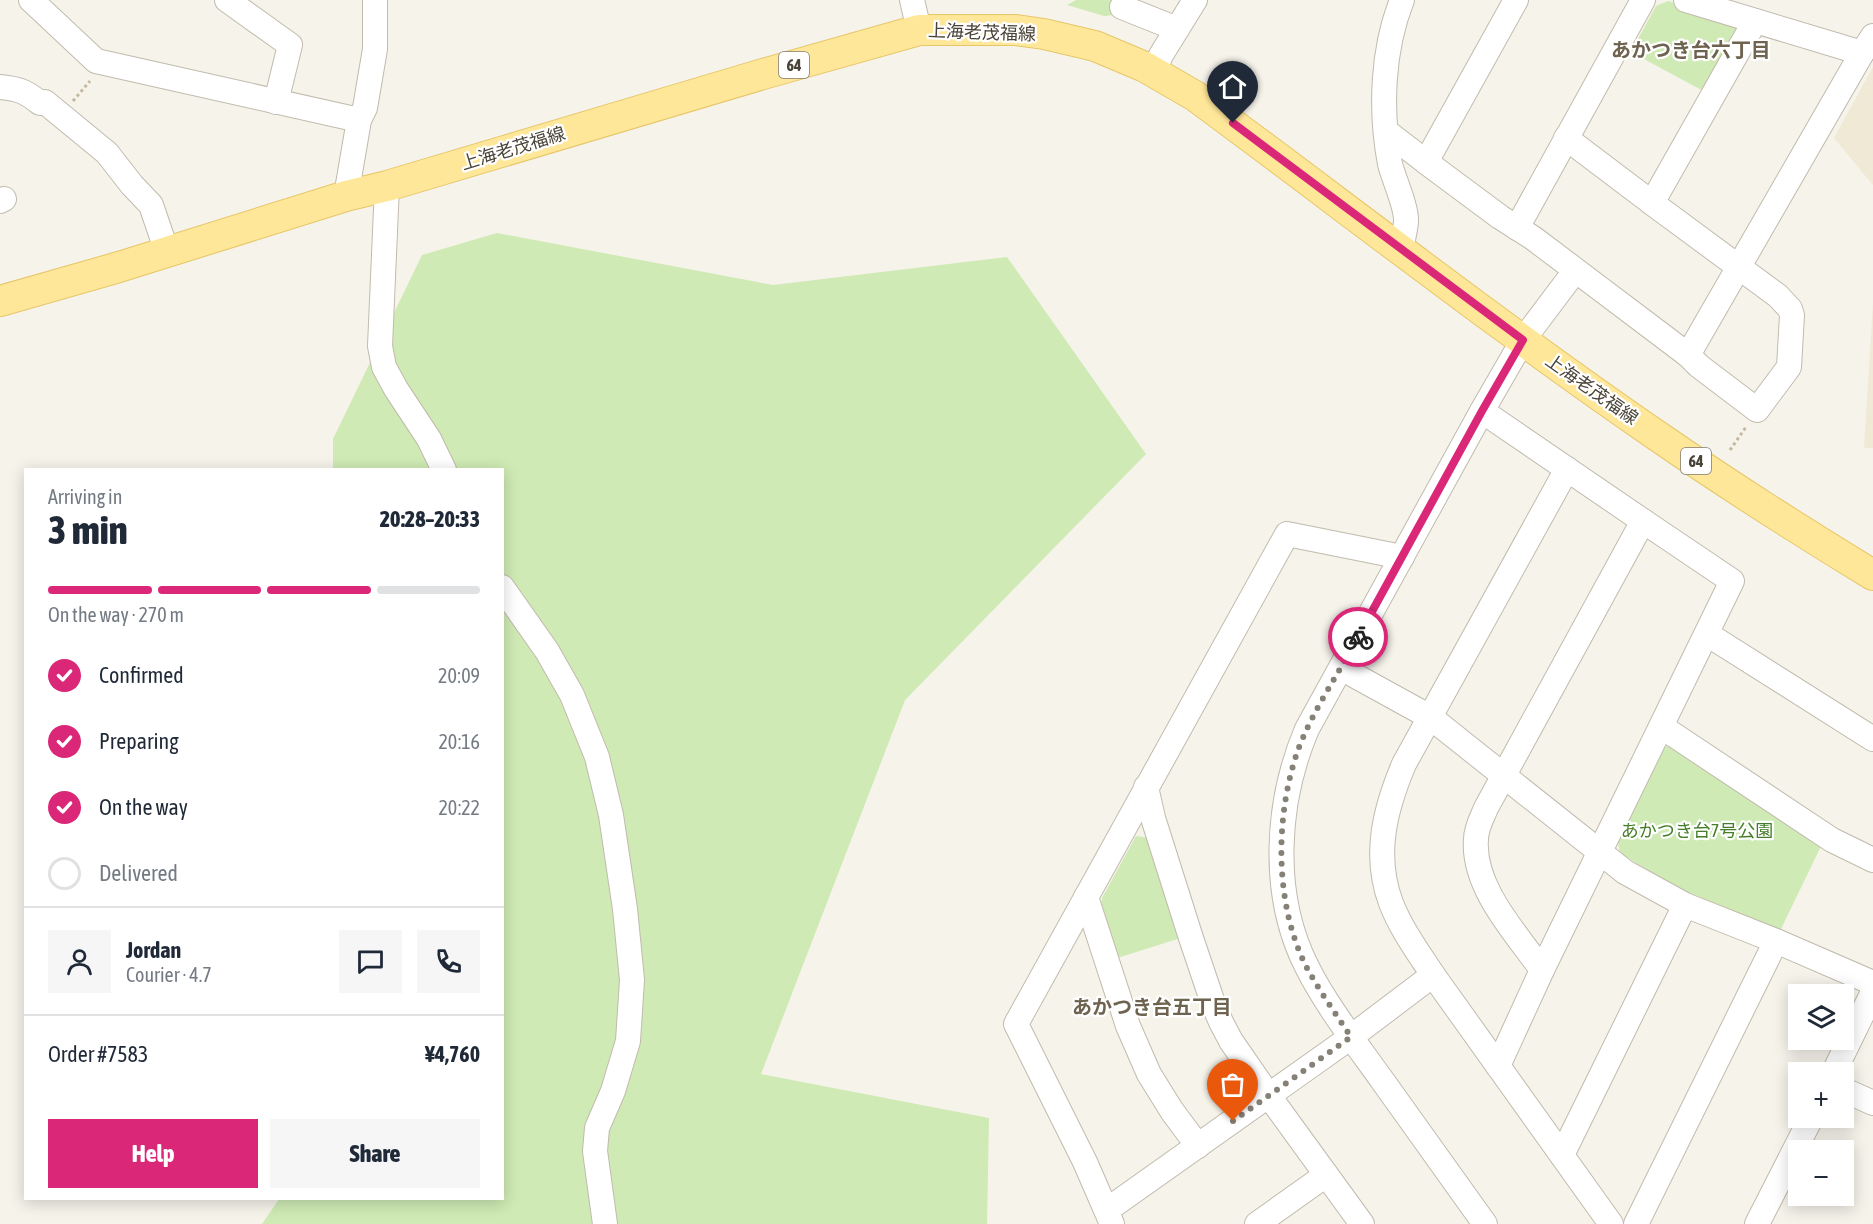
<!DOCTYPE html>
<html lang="en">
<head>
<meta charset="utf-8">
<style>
	body { margin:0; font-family:"Asap Condensed","Noto Sans JP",sans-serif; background:#f6f6f7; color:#1f2937; height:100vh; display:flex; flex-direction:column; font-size:22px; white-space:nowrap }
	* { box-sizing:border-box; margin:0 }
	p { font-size:20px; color:#747a83 }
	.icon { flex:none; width:33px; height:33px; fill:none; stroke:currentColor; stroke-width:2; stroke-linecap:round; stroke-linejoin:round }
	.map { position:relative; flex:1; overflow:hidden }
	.side { position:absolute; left:24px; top:468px; width:480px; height:732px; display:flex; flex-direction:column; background:#fff; border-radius:0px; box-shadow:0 3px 15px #0003 }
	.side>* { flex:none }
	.controls { position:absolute; left:1788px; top:984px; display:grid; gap:12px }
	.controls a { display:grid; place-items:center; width:66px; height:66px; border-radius:0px; background:#fff; box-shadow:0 3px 15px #0003; font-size:30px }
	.pin { position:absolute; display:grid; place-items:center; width:51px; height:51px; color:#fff; margin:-62px -26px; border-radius:50% 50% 50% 0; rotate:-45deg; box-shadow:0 0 6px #0007 }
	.pin .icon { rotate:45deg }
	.courier { position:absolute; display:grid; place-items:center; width:60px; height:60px; margin:-30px; border:4px solid #db2777; border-radius:50%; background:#fff; color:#222; box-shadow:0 2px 8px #0007 }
	.overview em { font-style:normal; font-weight:800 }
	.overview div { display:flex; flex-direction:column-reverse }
	.overview { display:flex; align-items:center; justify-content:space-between; height:102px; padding:0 24px }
	h1 { font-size:39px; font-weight:800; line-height:45px }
	.bar { display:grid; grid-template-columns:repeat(4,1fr); gap:9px 6px; align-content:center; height:72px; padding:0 24px }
	.bar i { height:8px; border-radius:4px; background:#e0e1e3 }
	.bar .current { background:#db2777 }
	.bar p { grid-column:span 4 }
	.line { display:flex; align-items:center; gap:15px; padding:0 24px; border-top:2px solid #e0e1e3 }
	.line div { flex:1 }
	.round { display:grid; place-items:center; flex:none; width:63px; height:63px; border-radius:0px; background:#f6f6f7 }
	ol { padding:0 24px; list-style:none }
	li { display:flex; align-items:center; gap:18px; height:66px }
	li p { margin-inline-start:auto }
	li .icon { padding:6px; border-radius:50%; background:#db2777; color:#fff; stroke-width:4 }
	li:last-child { color:#747a83 }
	li i { width:33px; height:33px; border:3px solid #e0e1e3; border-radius:50% }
	.action { display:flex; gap:12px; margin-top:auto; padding:12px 24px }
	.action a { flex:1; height:69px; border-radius:0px; background:#db2777; color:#fff; font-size:24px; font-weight:800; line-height:69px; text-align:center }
	.action a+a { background:#f6f6f7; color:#1f2937 }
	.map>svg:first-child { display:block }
	.education { fill:#efe9d5 }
	.green { fill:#cfeab4 }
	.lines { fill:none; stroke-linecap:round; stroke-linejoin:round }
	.minor-casing { stroke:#c1bbad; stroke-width:26 }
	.major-casing { stroke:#e6c668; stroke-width:32 }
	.path { stroke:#c4b89e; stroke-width:3; stroke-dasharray:3 3; stroke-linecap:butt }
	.minor { stroke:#fff; stroke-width:24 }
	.major { stroke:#ffe79a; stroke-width:30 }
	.done { stroke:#868177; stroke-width:6; stroke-dasharray:0 10.8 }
	.route { stroke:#db2777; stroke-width:8 }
	.labels { text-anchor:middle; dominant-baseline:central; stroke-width:4.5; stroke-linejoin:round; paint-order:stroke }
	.shield { fill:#fff; stroke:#807c74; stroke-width:1.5 }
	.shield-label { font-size:16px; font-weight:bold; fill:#4a4438 }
	.street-label { font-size:18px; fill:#4a4438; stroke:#fff }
	.park-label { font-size:18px; fill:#457e29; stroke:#fff }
	.neighbourhood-label { font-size:20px; font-weight:bold; fill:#6d634f; stroke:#fff }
</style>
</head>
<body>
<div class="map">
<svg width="1873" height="1224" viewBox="0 0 1873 1224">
	<rect width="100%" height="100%" fill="#f6f3eb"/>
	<g class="education">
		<polygon points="1873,67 1873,185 1834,138"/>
		<polygon points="1873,303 1873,448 1864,448"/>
	</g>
	<g class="green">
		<polygon points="1076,0 1119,0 1116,15 1104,16 1067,5"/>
		<polygon points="1668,1 1736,22 1740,33 1707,93 1631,52 1656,6"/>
		<polygon points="497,233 773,285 1007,257 1146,454 905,700 761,1074 989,1118 987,1224 262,1224 279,1199 502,1198 502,470 333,469 333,439 422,255"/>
		<polygon points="1673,744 1823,842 1780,931 1676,887 1620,853 1617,838 1660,749"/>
		<polygon points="1136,836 1151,838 1184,937 1114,959 1099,916 1102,898"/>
	</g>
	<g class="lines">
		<g class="minor-casing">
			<g id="minor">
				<polyline points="31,0 96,61 359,120"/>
				<polyline points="227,0 290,45 276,102"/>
				<polyline points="912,0 919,30"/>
				<polyline points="1516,0 1426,162 1500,217 1533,238 1688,355 1862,53 1873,36"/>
				<polyline points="1686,0 1862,53"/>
				<polyline points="1122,7 1177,29"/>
				<polyline points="1154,72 1161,55 1195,0"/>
				<path d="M 0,87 C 19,89 25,91 40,103 L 45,102 L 107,153 L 132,185 L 151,205 L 167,252"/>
				<polyline points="1387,132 1426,162"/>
				<polyline points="1566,138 1652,203"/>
				<polyline points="387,186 380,346 384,367 396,389 429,439 444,470"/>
				<polyline points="346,196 359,120 365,108 375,49 375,0"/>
				<polyline points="0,201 4,199"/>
				<polyline points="1517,228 1643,0"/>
				<path d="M 1401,249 C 1403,240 1405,231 1406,222 C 1407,207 1394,180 1390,164 C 1380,111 1382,50 1402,0"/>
				<polyline points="1688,355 1699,366 1757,410 1789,367 1792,315 1790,309 1778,296 1652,203 1755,21"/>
				<path d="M 1482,411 L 1643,521 L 1486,808 C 1482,818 1476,828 1476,839 C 1472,887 1516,933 1542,970"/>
				<path d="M 1567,469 L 1404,764 C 1385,809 1373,855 1391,903 C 1401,929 1418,952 1433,975 L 1611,1224"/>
				<polyline points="502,587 547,651 572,695 597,757 611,815 625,909 632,980 628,1041 613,1091 597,1128 595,1151 605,1224"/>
				<polyline points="1707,634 1873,739"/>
				<polyline points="1341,668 1430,717 1625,872 1685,905 1776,941 1873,983"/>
				<polyline points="1662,727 1832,840 1873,860"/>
				<polyline points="1146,787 1153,818 1191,938 1214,1006 1221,1022 1231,1041 1269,1096 1362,1224"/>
				<polyline points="1086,897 1128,1026 1149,1074 1172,1111 1198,1146"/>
				<polyline points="1498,1066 1542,970 1732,581 1643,521"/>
				<polyline points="1834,1072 1873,992"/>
				<polyline points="1844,1090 1873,1103"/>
				<polyline points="1562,1155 1685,905"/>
				<polyline points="1107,1210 1351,1037 1433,975"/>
				<polyline points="1112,1224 1085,1162 1016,1024 1287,534 1402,557"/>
				<polyline points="1257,1224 1326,1175"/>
				<path d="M 1485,1224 C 1451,1176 1416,1128 1382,1080 C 1357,1045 1326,1005 1307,967 C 1270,894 1276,802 1307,729 L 1482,411 L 1523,340 L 1575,271"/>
				<polyline points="1636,1224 1776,941"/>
				<polyline points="1757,1224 1811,1118"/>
			</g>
		</g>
		<g class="major-casing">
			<path id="major" d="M 0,301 L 119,267 L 346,196 L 387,186 L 763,74 L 919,30 L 1016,30 L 1044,34 L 1095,46 L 1145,67 L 1195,96 C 1348,209 1499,327 1656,435 C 1727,484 1799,530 1873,575"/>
		</g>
		<g class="path">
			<polyline points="73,101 90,81"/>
			<polyline points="1730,450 1746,427"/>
		</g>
		<use href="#minor" class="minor"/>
		<use href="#major" class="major"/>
	</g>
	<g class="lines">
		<path class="done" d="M 1233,1121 L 1351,1037 C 1336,1014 1320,992 1307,968 C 1274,905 1275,815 1298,750 C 1312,712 1339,673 1358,637"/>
		<polyline class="route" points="1233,123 1523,340 1482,411 1358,637"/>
	</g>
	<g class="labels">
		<g class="shield">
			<rect x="779" y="52" width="30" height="26" rx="4.5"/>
			<rect x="1681" y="448" width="30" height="26" rx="4.5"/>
		</g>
		<g class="shield-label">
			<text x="794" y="65">64</text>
			<text x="1696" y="461">64</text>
		</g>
		<g class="street-label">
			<text transform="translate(982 32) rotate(2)">上海老茂福線</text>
			<text transform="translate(513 148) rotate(-17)">上海老茂福線</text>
			<text transform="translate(1592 389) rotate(35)">上海老茂福線</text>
		</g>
		<g class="park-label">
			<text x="1697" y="830">あかつき台7号公園</text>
		</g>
		<g class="neighbourhood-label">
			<text x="1691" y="49">あかつき台六丁目</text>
			<text x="1152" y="1006">あかつき台五丁目</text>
		</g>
	</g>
</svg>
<div class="controls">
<a><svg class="icon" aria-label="layers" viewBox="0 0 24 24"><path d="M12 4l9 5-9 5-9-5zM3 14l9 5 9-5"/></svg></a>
<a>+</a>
<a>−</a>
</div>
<div class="pin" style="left:1233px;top:1121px;background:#ea580c"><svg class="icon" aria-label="bag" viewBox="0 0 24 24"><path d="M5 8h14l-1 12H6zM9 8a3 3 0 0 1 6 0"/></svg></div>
<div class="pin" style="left:1233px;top:123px;background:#1f2937"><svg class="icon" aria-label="home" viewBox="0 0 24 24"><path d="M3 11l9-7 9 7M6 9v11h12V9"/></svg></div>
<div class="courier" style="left:1358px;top:637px"><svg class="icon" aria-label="bike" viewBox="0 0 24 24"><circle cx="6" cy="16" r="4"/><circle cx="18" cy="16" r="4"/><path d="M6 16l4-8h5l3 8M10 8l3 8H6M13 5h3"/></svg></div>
<section class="side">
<div class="overview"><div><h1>3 min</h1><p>Arriving in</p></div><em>20:28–20:33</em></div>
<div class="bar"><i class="current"></i><i class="current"></i><i class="current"></i><i></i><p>On the way · 270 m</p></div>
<ol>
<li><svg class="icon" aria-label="check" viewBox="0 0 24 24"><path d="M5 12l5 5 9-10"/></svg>Confirmed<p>20:09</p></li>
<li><svg class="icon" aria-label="check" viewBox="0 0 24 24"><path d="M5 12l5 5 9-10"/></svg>Preparing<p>20:16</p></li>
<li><svg class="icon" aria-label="check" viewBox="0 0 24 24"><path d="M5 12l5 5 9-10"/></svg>On the way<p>20:22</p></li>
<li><i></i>Delivered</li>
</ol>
<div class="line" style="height:108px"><a class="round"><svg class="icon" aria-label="person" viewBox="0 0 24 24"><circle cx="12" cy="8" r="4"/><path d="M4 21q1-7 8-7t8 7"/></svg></a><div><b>Jordan</b><p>Courier · 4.7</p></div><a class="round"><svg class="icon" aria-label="chat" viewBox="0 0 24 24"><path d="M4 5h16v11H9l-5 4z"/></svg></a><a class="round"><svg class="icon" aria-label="phone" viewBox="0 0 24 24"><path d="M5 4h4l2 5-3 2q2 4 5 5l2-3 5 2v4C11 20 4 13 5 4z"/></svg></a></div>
<div class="line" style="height:78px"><div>Order #7583</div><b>¥4,760</b></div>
<div class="action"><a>Help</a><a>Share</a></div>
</section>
</div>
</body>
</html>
